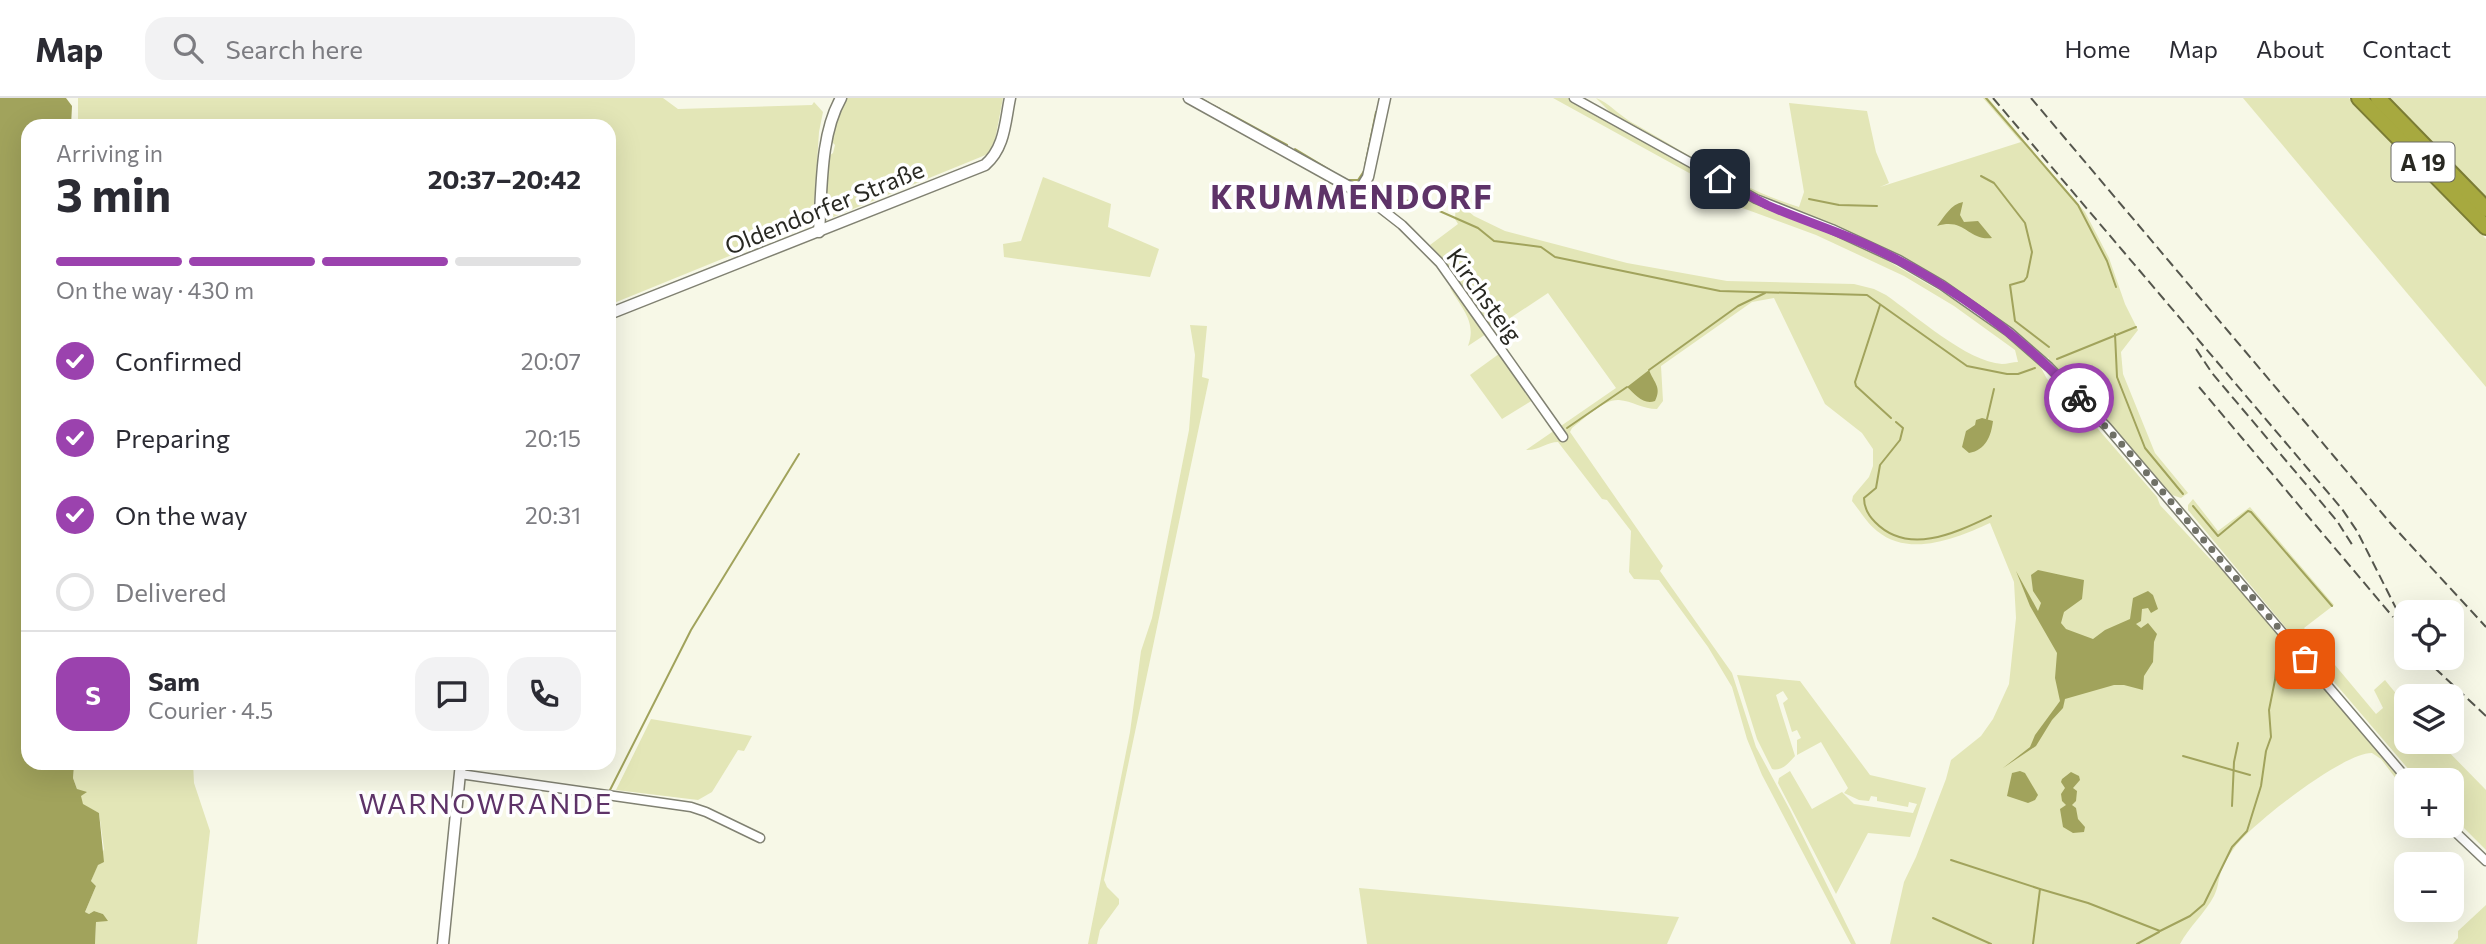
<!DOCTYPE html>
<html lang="en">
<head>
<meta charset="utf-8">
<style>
	body { margin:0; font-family:Commissioner,sans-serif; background:#f2f2f3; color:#2b2b33; height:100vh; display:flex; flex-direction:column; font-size:26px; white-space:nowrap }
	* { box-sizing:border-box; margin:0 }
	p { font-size:23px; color:#7c7c81 }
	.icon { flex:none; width:38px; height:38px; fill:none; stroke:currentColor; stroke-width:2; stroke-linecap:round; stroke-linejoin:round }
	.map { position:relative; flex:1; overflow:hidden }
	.side { position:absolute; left:21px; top:21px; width:595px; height:651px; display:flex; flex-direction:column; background:#fff; border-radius:21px; box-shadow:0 7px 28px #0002 }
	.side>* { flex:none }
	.buttons { position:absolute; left:2394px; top:502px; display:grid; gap:14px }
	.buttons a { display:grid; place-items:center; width:70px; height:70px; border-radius:14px; background:#fff; box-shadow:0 7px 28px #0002; font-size:35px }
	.pin { position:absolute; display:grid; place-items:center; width:60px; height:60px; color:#fff; margin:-30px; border-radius:14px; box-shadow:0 4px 10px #0006 }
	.courier { position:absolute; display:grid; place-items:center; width:70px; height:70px; margin:-35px; border:5px solid #9b42ae; border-radius:50%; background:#fff; color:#222; box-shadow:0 2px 9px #0007 }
	.head em { font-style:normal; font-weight:700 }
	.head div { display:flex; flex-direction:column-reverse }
	.head { display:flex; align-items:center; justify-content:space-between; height:119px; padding:0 35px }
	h1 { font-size:46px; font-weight:700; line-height:52px }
	.bar { display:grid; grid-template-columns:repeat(4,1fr); gap:10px 7px; align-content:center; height:84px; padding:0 35px }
	.bar i { height:9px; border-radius:5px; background:#e1e1e2 }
	.bar .current { background:#9b42ae }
	.bar p { grid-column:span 4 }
	.line { display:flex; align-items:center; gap:18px; padding:0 35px; border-top:2px solid #e1e1e2 }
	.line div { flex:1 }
	.round { display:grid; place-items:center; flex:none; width:74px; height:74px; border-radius:21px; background:#f2f2f3 }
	ol { padding:0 35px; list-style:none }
	li { display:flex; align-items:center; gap:21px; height:77px }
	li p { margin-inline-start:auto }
	li .icon { padding:7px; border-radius:50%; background:#9b42ae; color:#fff; stroke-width:4 }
	li:last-child { color:#7c7c81 }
	li i { width:38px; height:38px; border:4px solid #e1e1e2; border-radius:50% }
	header { display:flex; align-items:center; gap:42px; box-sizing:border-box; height:98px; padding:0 35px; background:#fff; border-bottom:2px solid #e1e1e2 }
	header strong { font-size:33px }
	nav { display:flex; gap:38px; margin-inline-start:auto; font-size:24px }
	.search { width:490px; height:63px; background:#f2f2f3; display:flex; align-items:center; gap:18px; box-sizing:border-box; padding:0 24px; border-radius:21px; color:#7c7c81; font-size:26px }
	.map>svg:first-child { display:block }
	.green { fill:#e3e6b7 }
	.water { fill:#a1a35c }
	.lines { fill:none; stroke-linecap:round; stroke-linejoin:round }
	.stream { stroke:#a1a35c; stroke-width:2 }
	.minor-casing { stroke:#808172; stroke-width:11 }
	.tertiary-casing { stroke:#808172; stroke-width:13 }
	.motorway-casing { stroke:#7b7c35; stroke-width:18 }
	.minor { stroke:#fff; stroke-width:8 }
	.tertiary { stroke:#fff; stroke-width:10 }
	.motorway { stroke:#a7a93f; stroke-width:14 }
	.rail { stroke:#55564d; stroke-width:2; stroke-dasharray:10 5; stroke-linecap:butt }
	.done { stroke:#707167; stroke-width:7; stroke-dasharray:0 12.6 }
	.route { stroke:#9b42ae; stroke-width:9 }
	.labels { text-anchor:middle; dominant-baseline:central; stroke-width:7; stroke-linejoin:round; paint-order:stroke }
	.shield { fill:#fff; stroke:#686864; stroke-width:2 }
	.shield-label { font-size:23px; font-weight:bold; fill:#282822 }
	.street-label { font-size:24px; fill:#282822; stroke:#fff }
	.quarter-label { font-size:28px; letter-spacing:2px; fill:#5e3368; stroke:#fff }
	.district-label { font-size:32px; font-weight:bold; letter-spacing:2px; fill:#5e3368; stroke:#fff }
</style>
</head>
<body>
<header>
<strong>Map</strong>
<div class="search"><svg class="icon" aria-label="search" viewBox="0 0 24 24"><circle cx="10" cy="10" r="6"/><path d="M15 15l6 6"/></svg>Search here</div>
<nav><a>Home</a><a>Map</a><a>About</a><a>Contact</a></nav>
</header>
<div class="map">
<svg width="2486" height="846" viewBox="0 0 2486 846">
	<rect width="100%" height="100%" fill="#f7f8e7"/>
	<g class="green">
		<polygon points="78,0 663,0 678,11 812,7 814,4 823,14 819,34 813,124 609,207 609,28 78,28"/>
		<polygon points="846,0 1003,0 995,42 988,56 826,122 823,120 829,58 833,55 835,47 831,43 833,27"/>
		<path d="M 1553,0 L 1568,0 L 1738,96 L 1767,111 L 1867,151 L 1966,208 L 2013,242 L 2038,264 L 2047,281 L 2092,324 L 2157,399 L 2160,407 L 2211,462 L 2218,466 L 2406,685 L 2406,694 L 2381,661 L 2372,655 C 2344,654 2253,725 2235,749 C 2230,756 2222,768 2220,777 C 2218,784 2218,790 2214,798 C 2205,815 2189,829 2180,846 L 1890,846 L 1904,784 L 1916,759 L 1946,681 L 1951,662 L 1981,638 L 1993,621 L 2009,586 L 2016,520 L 2014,484 L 1990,425 C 1957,440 1910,460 1877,433 C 1867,425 1860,413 1852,403 L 1853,398 L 1869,379 L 1873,368 L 1873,351 L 1862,335 L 1825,306 L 1774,200 L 1752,204 L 1661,268 L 1663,303 L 1657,311 C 1643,311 1632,303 1619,302 C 1603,301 1584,321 1572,330 L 1570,334 L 1663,468 L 1660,473 L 1732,575 L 1756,649 L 1790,712 L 1856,846 L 1851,846 L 1762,677 L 1747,641 L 1732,589 L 1708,549 L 1659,482 L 1634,481 L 1629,474 L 1631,433 L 1607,402 L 1602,401 L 1558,344 C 1547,344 1538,353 1526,352 L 1616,290 L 1548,195 L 1468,248 C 1477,224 1462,211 1450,190 L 1459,183 L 1430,147 L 1458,126 L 1455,121 L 1456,103 L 1474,118 L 1505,133 L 1627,165 L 1727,183 L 1854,186 L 1874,191 L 1886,197 C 1915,217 1967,264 2002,266 C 2007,266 2013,264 2018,264 L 2015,252 L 1954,208 L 1904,178 L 1816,137 L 1737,108 L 1691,76 Z"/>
		<path d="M 1596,0 C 1608,4 1619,17 1631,24 C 1685,54 1740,91 1799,109 L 1804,94 L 1789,5 L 1867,13 L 1876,54 L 1889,85 L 1880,89 L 2021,44 L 1983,0 L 1988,0 L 2085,114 L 2109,160 L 2125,206 L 2138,232 L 2121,254 L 2123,276 L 2155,355 L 2188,395 L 2181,400 L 2172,397 L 2094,309 L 2048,263 L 2049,260 L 2043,259 L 2023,242 L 1877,147 L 1845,133 L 1782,109 L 1748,93 L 1611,15 Z"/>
		<polygon points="2243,0 2349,0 2486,141 2486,289"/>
		<polygon points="2387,0 2486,0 2486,101"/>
		<polygon points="1043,79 1111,106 1108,129 1159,151 1150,179 1004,159 1003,146 1021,143"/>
		<polygon points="1190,227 1207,228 1202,279 1209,281 1104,782 1107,789 1119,801 1119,806 1100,832 1097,846 1088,846 1130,634 1141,553 1152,520 1189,332 1195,257"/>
		<polygon points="1503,253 1536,300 1502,321 1470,277"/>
		<polygon points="2193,401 2218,433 2250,409 2334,507 2304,530 2376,616 2383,610 2374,592 2385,582 2406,608 2406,644 2439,644 2486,692 2486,752 2452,718 2452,682 2418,682 2416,680 2299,543 2300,540 2296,536 2292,537 2188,412 2188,407"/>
		<path d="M 1737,577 L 1800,583 L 1870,677 L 1926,690 L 1910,739 L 1868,735 L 1836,796 L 1778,685 L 1779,680 L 1790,673 L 1812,711 L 1842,694 L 1854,706 L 1913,715 L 1917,706 L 1909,704 L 1908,709 L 1877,703 L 1877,699 L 1871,698 L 1869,703 L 1859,702 L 1844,695 L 1848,690 L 1821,644 L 1797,657 L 1797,642 L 1801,640 L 1797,632 L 1792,634 L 1783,605 L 1788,601 L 1783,593 L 1776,597 L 1795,658 C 1789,665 1781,674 1772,671 L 1757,641 Z"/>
		<polygon points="651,621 752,638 744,653 738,652 712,694 698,702 616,692"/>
		<polygon points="86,665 193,665 194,685 210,733 197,846 95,846 96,823 107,823 103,816 94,813 89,816 85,814 96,788 91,783 104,751 99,715 83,707 73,680 74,668"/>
		<polygon points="1359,790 1679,819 1667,846 1367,846"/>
		<polygon points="2486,807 2486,846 2453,846 2458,840 2458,833"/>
	</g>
	<g class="water">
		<polygon points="0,0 66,0 72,8 71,28 28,28 28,271 23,276 28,282 28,665 86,665 74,668 73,680 77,691 87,694 81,698 83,706 99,715 104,764 98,767 91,783 96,788 85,814 89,816 94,813 103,816 108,823 96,824 95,846 0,846"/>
		<path d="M 1963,104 L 1960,117 L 1964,124 L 1978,123 L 1992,140 C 1968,143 1965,119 1937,128 C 1944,119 1951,106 1963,104 Z"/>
		<path d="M 1649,272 C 1654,285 1662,289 1655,303 C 1643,307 1636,297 1627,289 Z"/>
		<path d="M 1982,320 L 1993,323 C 1991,338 1986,352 1969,355 L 1962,349 L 1966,333 L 1975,327 L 1976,322 Z"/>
		<polygon points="2038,472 2084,482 2082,501 2064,514 2061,525 2066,531 2093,541 2105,532 2130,521 2133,500 2148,493 2153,497 2158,511 2151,515 2148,510 2142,511 2141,523 2136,526 2141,530 2148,525 2157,536 2154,544 2153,564 2144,578 2143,592 2124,587 2114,587 2065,601 2063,610 2052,622 2036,648 2003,670 2030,649 2035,637 2060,603 2055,580 2057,555 2030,508 2016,473 2038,513 2041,505 2033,493 2031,477"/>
		<polygon points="2020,673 2025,675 2038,697 2035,702 2028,705 2007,698 2012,675"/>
		<polygon points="2071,674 2079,678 2080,682 2073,690 2077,693 2076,703 2072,707 2076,710 2078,721 2085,729 2084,734 2073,735 2063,729 2060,711 2066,707 2062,703 2061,696 2065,690 2061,684 2062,681"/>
	</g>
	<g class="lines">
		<g class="stream">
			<polyline points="1200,0 1209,5"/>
			<polyline points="1986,0 2078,107 2107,163 2116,189"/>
			<polyline points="1212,7 1220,11"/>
			<polyline points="1226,14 1287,47"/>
			<polyline points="1295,51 1330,72"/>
			<polyline points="1365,68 1376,14"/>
			<polyline points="1981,78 1994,85 2025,125 2032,154 2027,179 2024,183 2010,187 2015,223 2049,249"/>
			<polyline points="1347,82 1358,82 1364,73"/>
			<polyline points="1375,99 1419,104 1478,130 1494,143 1541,149 1555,159 1720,193 1867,197 1967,268 2007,276 2018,276 2035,270"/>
			<polyline points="1809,101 1839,107 1877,108"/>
			<polyline points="1880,207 1855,284 1856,288 1891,320"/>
			<polyline points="2115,236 2117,279 2145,350 2183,396"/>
			<polyline points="2057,261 2136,229"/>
			<polyline points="1649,272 1738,208 1765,195"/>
			<polyline points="1987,321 1994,291"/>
			<path d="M 1896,324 L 1903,330 L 1900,342 L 1880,367 L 1876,390 L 1864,400 C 1864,409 1869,418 1875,424 C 1908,458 1955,435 1991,418"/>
			<polyline points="1567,330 1627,289"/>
			<polyline points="2193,408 2218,438 2248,413 2251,414 2332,508"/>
			<polyline points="2183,658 2250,677"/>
			<polyline points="609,694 691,532 799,356"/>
			<polyline points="2232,708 2234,664 2238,645"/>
			<polyline points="1951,762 2040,791 2033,846"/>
			<polyline points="2040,791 2088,805 2160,833 2190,818 2204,806 2232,749 2247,733 2261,688 2266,653 2271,639 2269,612 2275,582 2278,549"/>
			<polyline points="1933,820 1991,846"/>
			<polyline points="2137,846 2159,834"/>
		</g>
		<g class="minor-casing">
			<g id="minor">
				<polyline points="1574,0 1756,101 1832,131 1899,162 1942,187 2009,234 2049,269 2107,329 2408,682"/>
				<polyline points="1360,92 1375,106 1402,127 1440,165 1563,339"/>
				<polyline points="460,676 691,709 706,714 760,740"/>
				<polyline points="2449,728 2486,763"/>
			</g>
		</g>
		<g class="tertiary-casing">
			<g id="tertiary">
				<polyline points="1189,0 1355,92 1360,92 1368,79 1385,0"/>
				<path d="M 819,134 C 822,91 820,37 841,0"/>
				<path d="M 609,216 L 985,67 C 1005,50 1005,24 1010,0"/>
				<polyline points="443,846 461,665"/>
			</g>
		</g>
		<g class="motorway-casing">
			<g id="motorway">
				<polyline points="2359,0 2486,129"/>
				<polyline points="2378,0 2486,111"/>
			</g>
		</g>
		<use href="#minor" class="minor"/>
		<use href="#tertiary" class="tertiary"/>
		<use href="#motorway" class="motorway"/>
		<g class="rail">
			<polyline points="1993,0 2342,411 2357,433 2406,530"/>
			<polyline points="2031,0 2392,427 2486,529"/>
			<polyline points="2196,251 2212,275 2337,423 2353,448"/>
			<polyline points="2199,289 2393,519"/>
			<polyline points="2424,560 2486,618"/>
		</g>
	</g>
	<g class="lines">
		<polyline class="done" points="2079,300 2127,352 2305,561"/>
		<path class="route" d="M 1720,81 C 1736,90 1751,99 1767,107 C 1805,124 1845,135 1882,154 C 1956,190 2023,240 2079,300"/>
	</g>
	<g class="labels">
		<rect class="shield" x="2391.5" y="44.5" width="63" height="39" rx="5"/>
		<g class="shield-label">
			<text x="2423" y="64">A 19</text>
		</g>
		<g class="street-label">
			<text transform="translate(824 109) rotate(-22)">Oldendorfer Straße</text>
			<text transform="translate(1485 197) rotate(54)">Kirchsteig</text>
		</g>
		<g class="quarter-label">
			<text x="486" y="705">WARNOWRANDE</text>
		</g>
		<g class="district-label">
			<text x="1352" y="98">KRUMMENDORF</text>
		</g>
	</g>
</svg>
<div class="buttons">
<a><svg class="icon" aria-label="locate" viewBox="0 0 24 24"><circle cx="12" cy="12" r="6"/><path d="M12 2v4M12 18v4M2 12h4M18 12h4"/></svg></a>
<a><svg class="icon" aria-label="layers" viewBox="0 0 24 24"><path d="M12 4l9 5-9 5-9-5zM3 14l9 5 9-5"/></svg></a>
<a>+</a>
<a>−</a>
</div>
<div class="pin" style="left:2305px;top:561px;background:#ea580c"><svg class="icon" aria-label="bag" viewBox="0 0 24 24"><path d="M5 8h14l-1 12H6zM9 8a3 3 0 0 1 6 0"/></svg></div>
<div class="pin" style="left:1720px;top:81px;background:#1f2937"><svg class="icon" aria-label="home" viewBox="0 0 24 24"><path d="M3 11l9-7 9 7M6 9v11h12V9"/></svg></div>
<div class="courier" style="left:2079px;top:300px"><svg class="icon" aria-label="bike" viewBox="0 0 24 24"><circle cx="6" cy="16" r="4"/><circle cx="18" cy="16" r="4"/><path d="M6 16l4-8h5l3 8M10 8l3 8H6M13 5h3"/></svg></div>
<section class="side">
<div class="head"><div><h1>3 min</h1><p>Arriving in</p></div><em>20:37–20:42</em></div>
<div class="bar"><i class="current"></i><i class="current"></i><i class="current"></i><i></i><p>On the way · 430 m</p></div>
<ol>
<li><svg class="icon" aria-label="check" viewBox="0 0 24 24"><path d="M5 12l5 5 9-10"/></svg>Confirmed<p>20:07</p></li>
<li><svg class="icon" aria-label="check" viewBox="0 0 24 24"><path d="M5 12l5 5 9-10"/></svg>Preparing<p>20:15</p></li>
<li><svg class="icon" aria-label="check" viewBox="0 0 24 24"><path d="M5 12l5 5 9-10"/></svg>On the way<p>20:31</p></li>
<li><i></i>Delivered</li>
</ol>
<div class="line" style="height:126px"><b class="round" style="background:#9b42ae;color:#fff">S</b><div><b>Sam</b><p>Courier · 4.5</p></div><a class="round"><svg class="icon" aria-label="chat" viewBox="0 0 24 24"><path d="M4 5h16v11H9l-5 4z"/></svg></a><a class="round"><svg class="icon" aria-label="phone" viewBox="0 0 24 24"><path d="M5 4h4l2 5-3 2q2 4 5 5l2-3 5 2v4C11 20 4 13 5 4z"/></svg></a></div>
</section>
</div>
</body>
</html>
